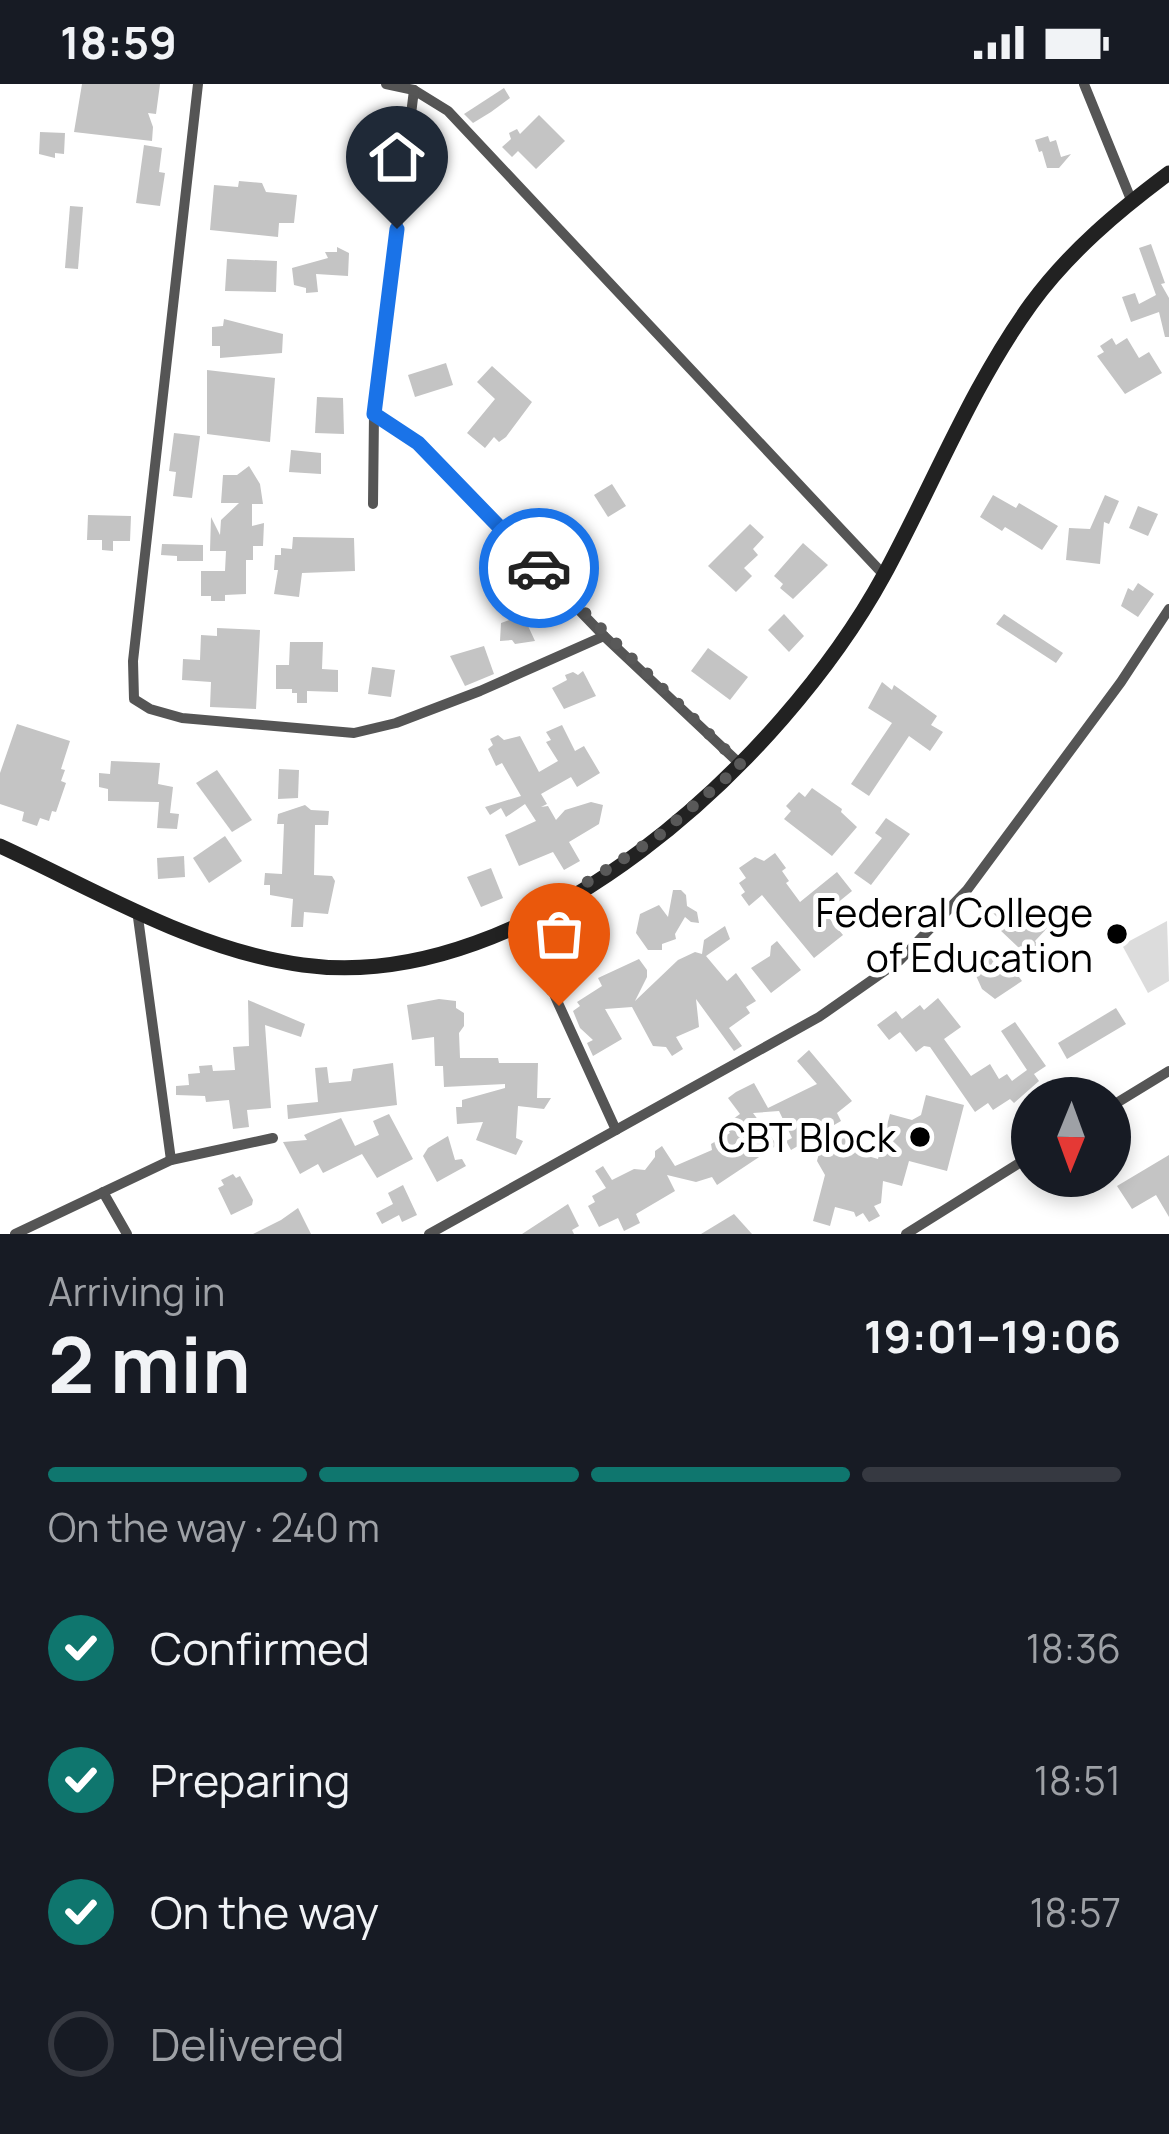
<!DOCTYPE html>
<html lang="en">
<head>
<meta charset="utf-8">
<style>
	body { margin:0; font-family:Manrope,sans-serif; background:#242831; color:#f1f3f6; height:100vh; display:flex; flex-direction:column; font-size:45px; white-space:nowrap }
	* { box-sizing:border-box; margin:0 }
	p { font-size:39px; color:#9ea1a6 }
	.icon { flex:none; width:66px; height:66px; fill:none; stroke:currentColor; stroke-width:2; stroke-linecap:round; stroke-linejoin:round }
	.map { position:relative; height:1150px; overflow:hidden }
	.panel { display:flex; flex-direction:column; background:#171b24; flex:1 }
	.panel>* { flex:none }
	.needle { width:78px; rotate:181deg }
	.tools { position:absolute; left:1011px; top:993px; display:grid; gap:24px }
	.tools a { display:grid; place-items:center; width:120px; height:120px; border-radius:50%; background:#171b24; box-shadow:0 6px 18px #0003; font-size:60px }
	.pin { position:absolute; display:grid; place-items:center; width:102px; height:102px; color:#fff; margin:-123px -51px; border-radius:50% 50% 50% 0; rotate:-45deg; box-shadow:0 0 12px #0007 }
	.pin .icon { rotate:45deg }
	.courier { position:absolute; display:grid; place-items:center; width:120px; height:120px; margin:-60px; border:9px solid #1a73e8; border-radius:50%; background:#fff; color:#222; box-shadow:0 3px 15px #0007 }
	.summary em { font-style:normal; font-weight:700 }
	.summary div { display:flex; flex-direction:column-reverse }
	.summary { display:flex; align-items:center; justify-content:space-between; height:204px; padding:0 48px }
	h1 { font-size:78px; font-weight:700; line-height:90px }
	.bar { display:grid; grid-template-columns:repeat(4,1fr); gap:18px 12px; align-content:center; height:144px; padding:0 48px }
	.bar i { height:15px; border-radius:9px; background:#363941 }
	.bar .current { background:#0f766e }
	.bar p { grid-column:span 4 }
	ol { padding:0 48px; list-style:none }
	li { display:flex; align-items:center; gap:36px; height:132px }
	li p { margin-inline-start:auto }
	li .icon { padding:12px; border-radius:50%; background:#0f766e; color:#fff; stroke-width:4 }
	li:last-child { color:#9ea1a6 }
	li i { width:66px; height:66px; border:6px solid #363941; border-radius:50% }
	.status { display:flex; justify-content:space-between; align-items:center; height:84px; padding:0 60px; background:#171b24; direction:ltr }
	.status svg { height:33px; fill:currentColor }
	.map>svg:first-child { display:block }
	.green { fill:#dcdcdc }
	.building { fill:#c4c4c4 }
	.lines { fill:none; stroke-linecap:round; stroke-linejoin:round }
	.street { stroke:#555; stroke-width:10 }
	.secondary { stroke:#222; stroke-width:15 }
	.done { stroke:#595959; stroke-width:12; stroke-dasharray:0 21.6 }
	.route { stroke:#1a73e8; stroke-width:15 }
	.poi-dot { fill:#000; stroke:#fff; stroke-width:4.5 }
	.labels { text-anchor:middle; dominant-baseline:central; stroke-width:10; stroke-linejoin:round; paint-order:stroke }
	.poi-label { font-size:39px; fill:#000; stroke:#fff; text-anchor:end }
</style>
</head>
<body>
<div class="status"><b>18:59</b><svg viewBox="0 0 49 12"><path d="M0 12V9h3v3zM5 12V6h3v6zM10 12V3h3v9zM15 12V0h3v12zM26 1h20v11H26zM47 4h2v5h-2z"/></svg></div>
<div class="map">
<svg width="1169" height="1150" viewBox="0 0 1169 1150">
	<rect width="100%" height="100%" fill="#fff"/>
	<polygon class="green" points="1167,837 1169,897 1148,909 1122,861"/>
	<g class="building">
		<polygon points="82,0 160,0 156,30 148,29 153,43 152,57 74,48"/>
		<polygon points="504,4 510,14 491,28 473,39 464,30"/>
		<polygon points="539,31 565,57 536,85 518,67 512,73 502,63 511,55 509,49 517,45 520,50"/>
		<polygon points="40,48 65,49 64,70 55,69 55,74 39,70"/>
		<polygon points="1048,52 1050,58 1056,56 1061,73 1071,70 1059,84 1047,84 1042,67 1039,68 1035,56"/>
		<polygon points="144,61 162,64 159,88 165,89 160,122 136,119"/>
		<polygon points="239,97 262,99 266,108 297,111 294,139 279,139 278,153 210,146 214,101 238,103"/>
		<polygon points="70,122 83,123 78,185 65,184"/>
		<polygon points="1151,160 1165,199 1161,200 1169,214 1169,253 1165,253 1159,228 1131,238 1122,213 1135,209 1139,220 1156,211 1139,164"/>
		<polygon points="337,163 349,169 348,192 316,190 318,208 306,209 306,204 294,201 292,184 328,174 325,168 337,168"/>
		<polygon points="227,175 277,177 276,208 225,207"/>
		<polygon points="224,235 283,250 282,269 220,274 220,262 212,262 212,243 223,242"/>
		<polygon points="1112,254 1116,261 1127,254 1139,274 1149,268 1162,289 1125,310 1097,272 1104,268 1100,262"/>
		<polygon points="446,279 453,301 415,313 408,291"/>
		<polygon points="492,282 532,318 506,353 499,358 494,353 485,364 467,349 495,315 477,298"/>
		<polygon points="207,286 275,294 270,358 207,350"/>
		<polygon points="317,313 343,314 344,350 315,349"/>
		<polygon points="174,349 200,352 192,414 173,412 176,388 169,387"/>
		<polygon points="291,366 321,369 321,390 289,388"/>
		<polygon points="249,382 260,400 263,420 252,420 252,442 264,439 263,462 253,462 253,476 246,476 246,510 225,511 225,517 211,517 211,512 201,512 201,487 225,487 226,467 210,467 211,433 220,451 221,436 239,419 221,419 223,391 237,391"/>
		<polygon points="612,400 626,422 608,433 594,411"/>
		<polygon points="993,411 1016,424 1019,419 1058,442 1042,466 1005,443 1002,447 980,433"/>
		<polygon points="1105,411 1119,417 1109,440 1104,438 1100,480 1066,476 1069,444 1090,445"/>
		<polygon points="1138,422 1158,430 1148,452 1129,444"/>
		<polygon points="88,431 131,432 130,457 113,457 113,467 102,466 102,456 87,456"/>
		<polygon points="750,440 764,453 753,465 758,471 744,484 752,492 736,508 708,482"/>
		<polygon points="293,453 354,454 355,487 302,489 299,513 274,510 278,486 274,486 275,471 281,471 281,464 292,465"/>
		<polygon points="803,459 828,481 793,515 780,504 783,500 774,492"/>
		<polygon points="162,460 203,461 203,477 177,477 177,472 161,471"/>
		<polygon points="518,476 528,492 504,503 496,487"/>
		<polygon points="1138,499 1154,510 1138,533 1121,522 1128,504 1133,507"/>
		<polygon points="784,530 804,552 789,568 768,546"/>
		<polygon points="1004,530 1063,569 1056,579 996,540"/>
		<polygon points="523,531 535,557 515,560 512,556 500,557 501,539"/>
		<polygon points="217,544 260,546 256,625 210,623 211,598 182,596 183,575 200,576 201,551 217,552"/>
		<polygon points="290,558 323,558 322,585 338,586 338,608 307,607 307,619 297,619 297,609 292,609 292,605 276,605 276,581 289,581"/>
		<polygon points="484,562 494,590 465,602 450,572"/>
		<polygon points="708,564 748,593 730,616 691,587"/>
		<polygon points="372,583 395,586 391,613 368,610"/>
		<polygon points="583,587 596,612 564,625 552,604 567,596 565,591 573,588 578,591"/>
		<polygon points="882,598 892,606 894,601 937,632 931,641 943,648 930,667 909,652 869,712 851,700 892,639 868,624"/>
		<polygon points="17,640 70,657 61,685 65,686 61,697 66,699 56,728 52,727 49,737 40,734 37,742 22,737 24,728 0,720 0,689"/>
		<polygon points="562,641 575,667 584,662 600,689 577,703 571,693 541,710 547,720 541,723 548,722 556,736 565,726 591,718 603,721 599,740 569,758 580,777 564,786 553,768 519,782 505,751 536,737 525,720 506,733 501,724 490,731 485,723 521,712 502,679 496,682 488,665 493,661 490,655 498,651 504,656 520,652 539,688 558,677 546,658 551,656 546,648"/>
		<polygon points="111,677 160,679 158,700 173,703 170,729 179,730 177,745 157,744 159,718 108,717 108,705 99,703 99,689 110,690"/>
		<polygon points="279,685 299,686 298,714 278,715"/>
		<polygon points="217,686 252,736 232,748 196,699"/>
		<polygon points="812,704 842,725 841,728 857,743 832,772 784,735 791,727 786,722 799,708 805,713"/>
		<polygon points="305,721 311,726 329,727 328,741 315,741 314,791 332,792 335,797 328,830 304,828 303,843 291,843 293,815 270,811 270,801 264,801 265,789 282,790 284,740 277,740 278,730"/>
		<polygon points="886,734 910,750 871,801 854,789 882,754 875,749"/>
		<polygon points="225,752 242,777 209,799 193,774"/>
		<polygon points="775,769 786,784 782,787 789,797 786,799 800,818 837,788 852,807 825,829 843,851 814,874 762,811 749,822 741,811 745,808 739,799 746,794 739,784 755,773 764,777"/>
		<polygon points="184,772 185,793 158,795 157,774"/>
		<polygon points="491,784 503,814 481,823 467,793"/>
		<polygon points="673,806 681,806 686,811 687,822 697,828 699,839 691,838 685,833 675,850 676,855 662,860 662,866 648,866 636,849 640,830 659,821 668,833"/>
		<polygon points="994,817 1015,835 1031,819 1039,822 1052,839 1035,857 1041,865 1029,881 1007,877 1022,897 995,915 982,905 973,885 973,873 981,867 987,872 993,869 999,880 1001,874 1005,878 1019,864 999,845 1004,840 989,825"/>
		<polygon points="725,842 730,855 706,872 727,897 736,889 756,917 746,923 750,929 729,944 742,962 734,967 696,915 699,943 676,953 683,965 672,972 666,963 653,962 632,923 605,925 622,955 593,972 587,959 593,956 580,944 573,927 580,922 577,918 602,902 598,894 639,875 647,886 647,893 635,917 678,876 695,868 702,870 704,856"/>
		<polygon points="777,857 801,886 771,909 751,884 770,872 771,862"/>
		<polygon points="938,914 961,943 944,955 971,992 990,980 999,995 1007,990 1012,997 1027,986 1001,947 1015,938 1046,982 1034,990 1039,997 1014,1019 1010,1015 993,1026 988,1019 975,1028 930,963 924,962 916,968 900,948 889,956 877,941 896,927 902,935 920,921 924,926"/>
		<polygon points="439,915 456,917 456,924 464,929 464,942 459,949 460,974 498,974 499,979 538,979 537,1014 551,1014 544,1025 518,1022 516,1054 523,1057 516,1071 476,1056 483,1038 457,1040 456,1023 462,1023 462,1016 505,1004 505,1000 444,1003 443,982 435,982 434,953 412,956 407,921"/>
		<polygon points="248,916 305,940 301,953 265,941 271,1024 247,1026 249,1043 233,1045 229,1016 206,1018 205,1012 176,1011 176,1002 189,1001 188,990 200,989 199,982 212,981 213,987 235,986 233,963 249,962"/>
		<polygon points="1116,924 1126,940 1067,975 1058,959"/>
		<polygon points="809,966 852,1017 837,1029 841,1037 791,1066 786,1057 792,1054 779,1027 753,1029 777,1061 717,1101 712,1093 696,1098 667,1091 675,1107 636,1130 640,1139 624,1147 618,1134 599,1143 588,1122 595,1118 592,1112 606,1104 595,1087 603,1082 612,1096 634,1085 645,1086 655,1073 655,1067 662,1062 675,1082 712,1066 711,1060 730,1049 727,1045 736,1040 733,1035 740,1030 728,1014 736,1008 754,999 768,1024 817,1000 797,977"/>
		<polygon points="393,979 397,1021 288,1035 287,1021 318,1018 315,984 327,983 329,999 351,997 353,985"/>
		<polygon points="926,1011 964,1021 947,1087 909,1077 902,1102 883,1097 881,1119 874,1122 880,1132 869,1138 863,1129 856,1133 854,1128 835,1123 830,1142 813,1137 825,1091 817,1077 824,1049 852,1055 861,1070 878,1075 890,1030 912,1036 921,1031"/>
		<polygon points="389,1030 413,1075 377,1094 362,1070 323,1089 318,1080 300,1090 283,1058 307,1056 304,1051 341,1034 355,1062 379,1051 373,1037"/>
		<polygon points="448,1052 455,1076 462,1075 466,1082 437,1098 423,1072 428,1064"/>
		<polygon points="1169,1071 1169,1133 1156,1111 1132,1125 1117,1102"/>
		<polygon points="233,1090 236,1094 240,1092 253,1116 252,1121 231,1131 218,1104 224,1101 221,1096"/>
		<polygon points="403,1101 417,1131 402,1138 399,1131 382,1140 376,1129 393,1120 388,1109"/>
		<polygon points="568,1120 579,1142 572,1146 574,1150 522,1150"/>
		<polygon points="298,1124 311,1150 253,1150 281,1136"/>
		<polygon points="734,1130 752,1150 701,1150"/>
	</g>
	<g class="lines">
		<g class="street">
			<polyline points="198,0 133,577 134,615 150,625 182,634 354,649 396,639 480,607 604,552"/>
			<polyline points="386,0 414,6 448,27 884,491"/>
			<polyline points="1084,0 1132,118"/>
			<polyline points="374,330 418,359 604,552 741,681"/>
			<polyline points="373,420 374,330 414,6"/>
			<polyline points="137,826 171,1076"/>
			<polyline points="522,840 616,1046"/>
			<polyline points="1110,1023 1169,987"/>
			<polyline points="103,1108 127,1150"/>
			<polyline points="15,1150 171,1076 273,1054"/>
			<polyline points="429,1150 819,933 899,877 967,806 1121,598 1169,525"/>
			<polyline points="906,1150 1032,1071"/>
		</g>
		<path class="secondary" d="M 0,762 C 96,806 196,867 303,881 C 530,912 783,676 884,491 C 933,401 971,303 1031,220 C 1069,168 1118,127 1169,89"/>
	</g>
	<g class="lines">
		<polyline class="done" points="539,484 741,681 657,753 522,840 559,922"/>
		<polyline class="route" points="397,145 374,330 418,359 539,484"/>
	</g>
	<g class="poi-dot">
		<circle cx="1117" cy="850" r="12"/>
		<circle cx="920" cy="1053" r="12"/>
	</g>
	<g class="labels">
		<g class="poi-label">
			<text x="1093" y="828">Federal College<tspan x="1093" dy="45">of Education</tspan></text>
			<text x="896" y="1053">CBT Block</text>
		</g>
	</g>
</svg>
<div class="tools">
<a><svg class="needle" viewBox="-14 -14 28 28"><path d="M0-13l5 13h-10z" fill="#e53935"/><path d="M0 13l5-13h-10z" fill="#9ea1a6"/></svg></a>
</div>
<div class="pin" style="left:559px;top:922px;background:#ea580c"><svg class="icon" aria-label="bag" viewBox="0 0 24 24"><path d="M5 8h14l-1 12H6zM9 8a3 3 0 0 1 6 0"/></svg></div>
<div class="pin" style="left:397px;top:145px;background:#1f2937"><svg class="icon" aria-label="home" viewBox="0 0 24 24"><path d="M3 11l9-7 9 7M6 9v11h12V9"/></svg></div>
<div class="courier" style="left:539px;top:484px"><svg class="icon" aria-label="car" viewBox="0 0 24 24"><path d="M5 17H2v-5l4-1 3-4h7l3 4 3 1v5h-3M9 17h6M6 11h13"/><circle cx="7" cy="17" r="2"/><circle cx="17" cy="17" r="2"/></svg></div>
</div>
<section class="panel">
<div class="summary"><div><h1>2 min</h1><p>Arriving in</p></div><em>19:01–19:06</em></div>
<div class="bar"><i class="current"></i><i class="current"></i><i class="current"></i><i></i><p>On the way · 240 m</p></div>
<ol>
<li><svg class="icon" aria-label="check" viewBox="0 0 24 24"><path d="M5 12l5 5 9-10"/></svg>Confirmed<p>18:36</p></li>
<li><svg class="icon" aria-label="check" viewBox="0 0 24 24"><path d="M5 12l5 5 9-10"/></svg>Preparing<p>18:51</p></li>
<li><svg class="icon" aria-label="check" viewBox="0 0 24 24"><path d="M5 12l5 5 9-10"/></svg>On the way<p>18:57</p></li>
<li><i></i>Delivered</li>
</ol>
</section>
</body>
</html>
